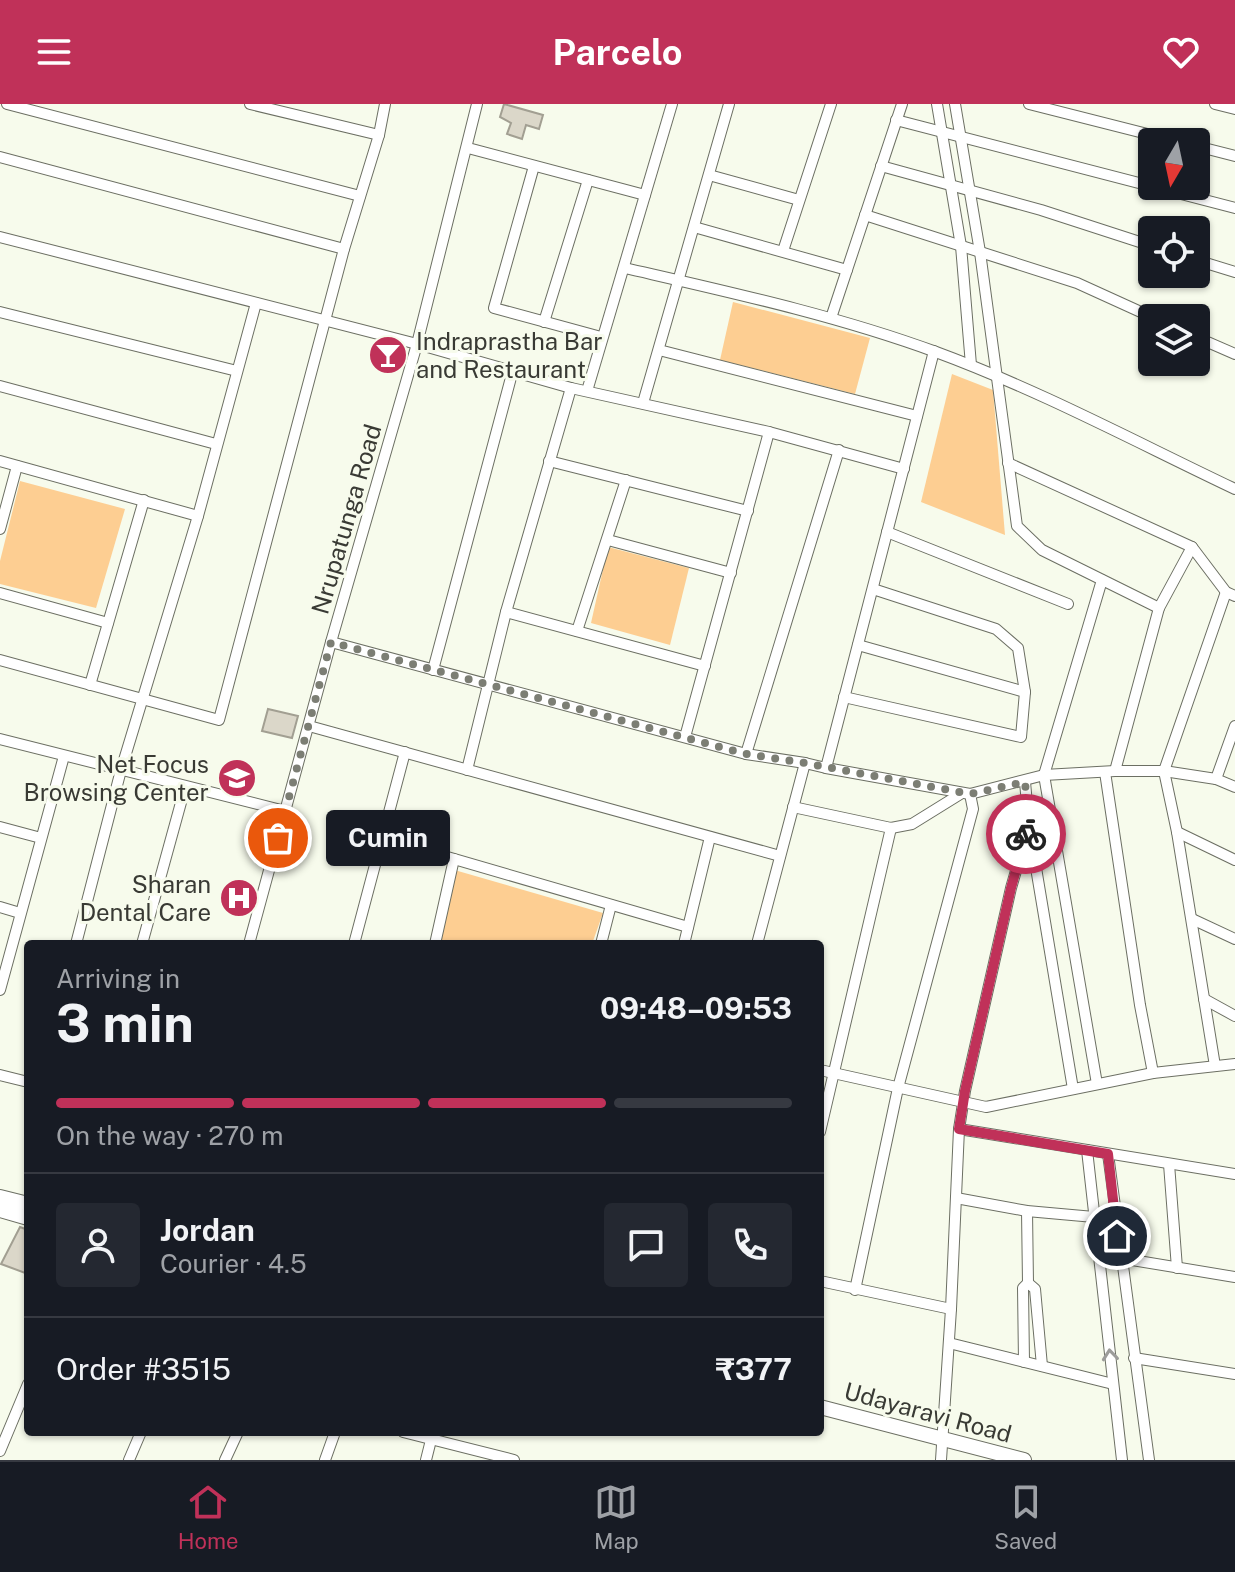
<!DOCTYPE html>
<html lang="en">
<head>
<meta charset="utf-8">
<style>
	body { margin:0; font-family:"Public Sans",sans-serif; background:#242831; color:#f1f3f6; height:100vh; display:flex; flex-direction:column; font-size:30px; white-space:nowrap }
	* { box-sizing:border-box; margin:0 }
	p { font-size:26px; color:#9ea1a6 }
	.icon { flex:none; width:44px; height:44px; fill:none; stroke:currentColor; stroke-width:2; stroke-linecap:round; stroke-linejoin:round }
	.map { position:relative; flex:1; overflow:hidden }
	.sheet { position:absolute; left:24px; top:836px; width:800px; height:496px; display:flex; flex-direction:column; background:#171b24; border-radius:8px; box-shadow:0 2px 6px #0004 }
	.sheet>* { flex:none }
	.needle { width:52px; rotate:189deg }
	.tools { position:absolute; left:1138px; top:24px; display:grid; gap:16px }
	.tools a { display:grid; place-items:center; width:72px; height:72px; border-radius:8px; background:#171b24; box-shadow:0 2px 6px #0004; font-size:40px }
	.pin { position:absolute; display:grid; place-items:center; width:68px; height:68px; color:#fff; margin:-34px; border:4px solid #fff; border-radius:50%; box-shadow:0 2px 8px #0007 }
	.courier { position:absolute; display:grid; place-items:center; width:80px; height:80px; margin:-40px; border:6px solid #c03159; border-radius:50%; background:#fff; color:#222; box-shadow:0 2px 10px #0007 }
	.bubble { position:absolute; height:56px; border-radius:8px; background:#171b24; box-shadow:0 2px 6px #0004; font-size:26px; font-weight:700; line-height:56px; text-align:center }
	.summary em { font-style:normal; font-weight:700 }
	.summary div { display:flex; flex-direction:column-reverse }
	.summary { display:flex; align-items:center; justify-content:space-between; height:136px; padding:0 32px }
	h1 { font-size:52px; font-weight:700; line-height:60px }
	.bar { display:grid; grid-template-columns:repeat(4,1fr); gap:12px 8px; align-content:center; height:96px; padding:0 32px }
	.bar i { height:10px; border-radius:6px; background:#363941 }
	.bar .current { background:#c03159 }
	.bar p { grid-column:span 4 }
	.line { display:flex; align-items:center; gap:20px; padding:0 32px; border-top:2px solid #363941 }
	.line div { flex:1 }
	.round { display:grid; place-items:center; flex:none; width:84px; height:84px; border-radius:8px; background:#242831 }
	header { display:flex; justify-content:space-between; align-items:center; height:104px; padding:0 32px; background:#c03159; color:#fff; font-size:36px; font-weight:700 }
	.tab-bar { display:flex; justify-content:space-around; align-items:center; height:112px; border-top:2px solid #363941; background:#171b24; font-size:22px; color:#9ea1a6 }
	.tab-bar a { display:grid; justify-items:center; gap:4px }
	.tab-bar .current { color:#c03159 }
	.map>svg:first-child { display:block }
	.green { fill:#fdce92 }
	.building { fill:#dbd7c9; stroke:#a29f92; stroke-width:2 }
	.lines { fill:none; stroke-linecap:round; stroke-linejoin:round }
	.minor-casing { stroke:#6c6f63; stroke-width:12 }
	.tertiary-casing { stroke:#6c6f63; stroke-width:16 }
	.minor { stroke:#fff; stroke-width:10 }
	.tertiary { stroke:#fff; stroke-width:14 }
	.oneway { stroke:#9c9c9a }
	.done { stroke:#7c7e74; stroke-width:8; stroke-dasharray:0 14.4 }
	.route { stroke:#c03159; stroke-width:10 }
	.labels { text-anchor:middle; dominant-baseline:central; stroke-width:6; stroke-linejoin:round; paint-order:stroke }
	.poi-label { font-size:24px; fill:#393a34; stroke:#f7fbec; text-anchor:end }
	.street-label { font-size:24px; fill:#393a34; stroke:#f7fbec }
</style>
</head>
<body>
<header><svg class="icon" aria-label="menu" viewBox="0 0 24 24"><path d="M4 6h16M4 12h16M4 18h16"/></svg>Parcelo<svg class="icon" aria-label="heart" viewBox="0 0 24 24"><path d="M12 20l-8-8c-3-5 5-10 8-4 3-6 11-1 8 4z"/></svg></header>
<div class="map">
<svg width="1235" height="1356" viewBox="0 0 1235 1356">
	<rect width="100%" height="100%" fill="#f7fbec"/>
	<g class="green">
		<polygon points="733,198 870,234 855,290 720,256"/>
		<polygon points="952,270 993,286 1005,431 921,398"/>
		<polygon points="20,377 125,405 96,504 0,480 0,457"/>
		<polygon points="608,443 689,464 670,541 591,519"/>
		<polygon points="451,765 603,809 592,840 430,840"/>
	</g>
	<g class="building">
		<polygon points="504,0 543,11 539,25 526,21 522,35 507,30 511,19 500,13"/>
		<polygon points="268,605 298,612 292,634 262,627"/>
		<polygon points="20,1123 28,1126 28,1170 1,1160"/>
	</g>
	<g class="lines">
		<g class="minor-casing">
			<g id="minor">
				<polyline points="7,0 360,92"/>
				<polyline points="250,0 379,31"/>
				<polyline points="937,0 961,142 971,261"/>
				<polyline points="955,0 980,148 1017,422 1042,446 1159,504"/>
				<polyline points="1029,0 1179,38"/>
				<polyline points="1215,0 1235,5"/>
				<polyline points="896,16 1235,104"/>
				<polyline points="1196,42 1235,52"/>
				<polyline points="468,44 645,91"/>
				<polyline points="0,53 344,145"/>
				<polyline points="534,62 494,204 601,233"/>
				<polyline points="881,62 1041,106 1152,142"/>
				<polyline points="709,71 799,96"/>
				<polyline points="865,111 1077,179 1154,214"/>
				<polyline points="694,123 847,166"/>
				<polyline points="0,133 417,240 571,284 769,328 904,365"/>
				<polyline points="783,147 831,0"/>
				<polyline points="1196,156 1235,168"/>
				<path d="M 625,164 C 729,188 835,211 936,248 C 1039,286 1136,338 1235,385"/>
				<polyline points="0,208 237,267"/>
				<polyline points="831,214 902,0"/>
				<polyline points="544,218 588,76"/>
				<polyline points="1196,233 1235,250"/>
				<polyline points="659,246 917,312"/>
				<polyline points="0,282 216,340"/>
				<polyline points="587,287 672,0"/>
				<polyline points="643,299 729,0"/>
				<polyline points="0,357 198,412"/>
				<polyline points="549,357 748,407"/>
				<polyline points="1008,359 1192,443 1226,488 1235,492"/>
				<polyline points="0,425 17,362"/>
				<polyline points="887,428 1068,500"/>
				<polyline points="608,436 731,469"/>
				<polyline points="0,489 108,519"/>
				<polyline points="506,508 705,562"/>
				<polyline points="577,527 626,376"/>
				<polyline points="331,538 746,650 805,659"/>
				<polyline points="858,541 1025,588"/>
				<polyline points="0,556 219,616 344,145 379,31 385,0"/>
				<polyline points="433,566 513,266"/>
				<polyline points="90,581 144,396"/>
				<polyline points="844,593 1021,633 1025,588 1018,544 996,525 873,485"/>
				<polyline points="309,622 780,752"/>
				<polyline points="685,633 769,328"/>
				<polyline points="0,635 285,707"/>
				<polyline points="746,650 839,346"/>
				<polyline points="826,664 970,690 1044,671 1115,667 1164,667 1216,675 1235,683"/>
				<polyline points="467,666 506,508 571,284"/>
				<polyline points="1115,667 1159,504 1192,443"/>
				<polyline points="1105,668 1140,901 1153,969"/>
				<polyline points="1216,675 1235,622"/>
				<polyline points="1025,678 1029,722 1073,985"/>
				<polyline points="793,703 891,724 912,720 962,689"/>
				<polyline points="0,723 41,734"/>
				<polyline points="1177,728 1235,756"/>
				<polyline points="382,734 688,823"/>
				<polyline points="0,803 20,809"/>
				<polyline points="1192,815 1235,835"/>
				<polyline points="76,840 121,666 198,412 256,199"/>
				<polyline points="142,840 185,684"/>
				<polyline points="249,840 331,538 417,240 477,0"/>
				<polyline points="354,840 405,648"/>
				<polyline points="435,840 454,755"/>
				<polyline points="601,840 611,801"/>
				<polyline points="684,840 710,733"/>
				<polyline points="757,840 805,659 826,664 934,247"/>
				<polyline points="0,886 64,652"/>
				<polyline points="1204,895 1235,912"/>
				<polyline points="1215,962 1177,728 1164,667 1226,488"/>
				<polyline points="820,966 986,1003 1153,969 1235,960"/>
				<polyline points="0,971 28,978"/>
				<polyline points="1097,980 1044,671 1102,476"/>
				<polyline points="959,1025 1235,1070"/>
				<polyline points="820,1028 891,724"/>
				<polyline points="1087,1046 1122,1356"/>
				<polyline points="1108,1050 1149,1356"/>
				<polyline points="1169,1060 1177,1164"/>
				<polyline points="956,1094 1027,1107 1094,1113"/>
				<polyline points="1120,1154 1235,1173"/>
				<polyline points="820,1177 951,1205"/>
				<polyline points="1028,1179 1035,1185 1042,1262"/>
				<polyline points="855,1186 898,984 973,705 970,690"/>
				<polyline points="949,1239 1113,1280"/>
				<polyline points="1134,1254 1235,1270"/>
				<polyline points="1024,1258 1023,1184 1028,1179 1027,1107"/>
				<polyline points="403,1328 514,1356"/>
				<polyline points="0,1347 28,1280"/>
				<polyline points="129,1356 141,1328"/>
				<polyline points="225,1356 238,1328"/>
				<polyline points="325,1356 335,1328"/>
				<polyline points="426,1356 433,1328"/>
				<polyline points="941,1356 951,1205 959,1025 965,987 1011,784 1029,722"/>
			</g>
		</g>
		<g class="tertiary-casing">
			<g id="tertiary">
				<polyline points="0,1093 28,1100"/>
				<polyline points="0,1106 28,1114"/>
				<polyline points="820,1303 1024,1356"/>
			</g>
		</g>
		<use href="#minor" class="minor"/>
		<use href="#tertiary" class="tertiary"/>
	</g>
	<defs><path id="oneway-chevron" d="M-2-3.5L2.5 0L-2 3.5" fill="none" stroke-width="1.6" stroke-linecap="round" stroke-linejoin="round" transform="scale(2)"/></defs>
	<use class="oneway" href="#oneway-chevron" transform="translate(1110 1251) rotate(-96)"/>
	<g class="lines">
		<polyline class="done" points="278,734 331,538 746,650 805,659 970,690 1025,678 1029,722 1026,730"/>
		<polyline class="route" points="1026,730 1011,784 965,987 959,1025 1108,1050 1117,1132"/>
	</g>
	<defs>
		<g id="bar-disc" transform="scale(2)"><circle r="9.5" fill="#c03159" stroke="#f7fbec"/><path d="M-6-5H6L.8 .8V4.5H3.5V6h-7V4.5H-.8V.8Z" fill="#fff"/></g>
		<g id="school-disc" transform="scale(2)"><circle r="9.5" fill="#c03159" stroke="#f7fbec"/><path d="M0-5L7-2L0 1L-7-2ZM-4 1L0 2.5L4 1V4Q0 6-4 4Z" fill="#fff"/></g>
		<g id="hospital-disc" transform="scale(2)"><circle r="9.5" fill="#c03159" stroke="#f7fbec"/><path d="M-5-5h3v3.5h4V-5h3V5h-3V1.5h-4V5h-3Z" fill="#fff"/></g>
	</defs>
	<g fill-rule="evenodd">
		<use href="#bar-disc" x="388" y="251"/>
		<use href="#school-disc" x="237" y="674"/>
		<use href="#hospital-disc" x="239" y="794"/>
	</g>
	<g class="labels">
		<g class="poi-label">
			<text x="416" y="237" text-anchor="start">Indraprastha Bar<tspan x="416" dy="28">and Restaurant</tspan></text>
			<text x="209" y="660">Net Focus<tspan x="209" dy="28">Browsing Center</tspan></text>
			<text x="211" y="780">Sharan<tspan x="211" dy="28">Dental Care</tspan></text>
		</g>
		<g class="street-label">
			<text transform="translate(346 415) rotate(-74)">Nrupatunga Road</text>
			<text transform="translate(928 1308) rotate(15)">Udayaravi Road</text>
		</g>
	</g>
</svg>
<div class="tools">
<a><svg class="needle" viewBox="-14 -14 28 28"><path d="M0-13l5 13h-10z" fill="#e53935"/><path d="M0 13l5-13h-10z" fill="#9ea1a6"/></svg></a>
<a><svg class="icon" aria-label="locate" viewBox="0 0 24 24"><circle cx="12" cy="12" r="6"/><path d="M12 2v4M12 18v4M2 12h4M18 12h4"/></svg></a>
<a><svg class="icon" aria-label="layers" viewBox="0 0 24 24"><path d="M12 4l9 5-9 5-9-5zM3 14l9 5 9-5"/></svg></a>
</div>
<div class="pin" style="left:278px;top:734px;background:#ea580c"><svg class="icon" aria-label="bag" viewBox="0 0 24 24"><path d="M5 8h14l-1 12H6zM9 8a3 3 0 0 1 6 0"/></svg></div>
<div class="pin" style="left:1117px;top:1132px;background:#1f2937"><svg class="icon" aria-label="home" viewBox="0 0 24 24"><path d="M3 11l9-7 9 7M6 9v11h12V9"/></svg></div>
<div class="courier" style="left:1026px;top:730px"><svg class="icon" aria-label="bike" viewBox="0 0 24 24"><circle cx="6" cy="16" r="4"/><circle cx="18" cy="16" r="4"/><path d="M6 16l4-8h5l3 8M10 8l3 8H6M13 5h3"/></svg></div>
<div class="bubble" style="left:326px;top:706px;width:124px">Cumin</div>
<section class="sheet">
<div class="summary"><div><h1>3 min</h1><p>Arriving in</p></div><em>09:48–09:53</em></div>
<div class="bar"><i class="current"></i><i class="current"></i><i class="current"></i><i></i><p>On the way · 270 m</p></div>
<div class="line" style="height:144px"><a class="round"><svg class="icon" aria-label="person" viewBox="0 0 24 24"><circle cx="12" cy="8" r="4"/><path d="M4 21q1-7 8-7t8 7"/></svg></a><div><b>Jordan</b><p>Courier · 4.5</p></div><a class="round"><svg class="icon" aria-label="chat" viewBox="0 0 24 24"><path d="M4 5h16v11H9l-5 4z"/></svg></a><a class="round"><svg class="icon" aria-label="phone" viewBox="0 0 24 24"><path d="M5 4h4l2 5-3 2q2 4 5 5l2-3 5 2v4C11 20 4 13 5 4z"/></svg></a></div>
<div class="line" style="height:104px"><div>Order #3515</div><b>₹377</b></div>
</section>
</div>
<nav class="tab-bar">
<a class="current"><svg class="icon" aria-label="home" viewBox="0 0 24 24"><path d="M3 11l9-7 9 7M6 9v11h12V9"/></svg>Home</a>
<a><svg class="icon" aria-label="map" viewBox="0 0 24 24"><path d="M3 6l6-2 6 2 6-2v14l-6 2-6-2-6 2zM9 4v14M15 6v14"/></svg>Map</a>
<a><svg class="icon" aria-label="saved" viewBox="0 0 24 24"><path d="M7 4h10v16l-5-4-5 4z"/></svg>Saved</a>
</nav>
</body>
</html>
